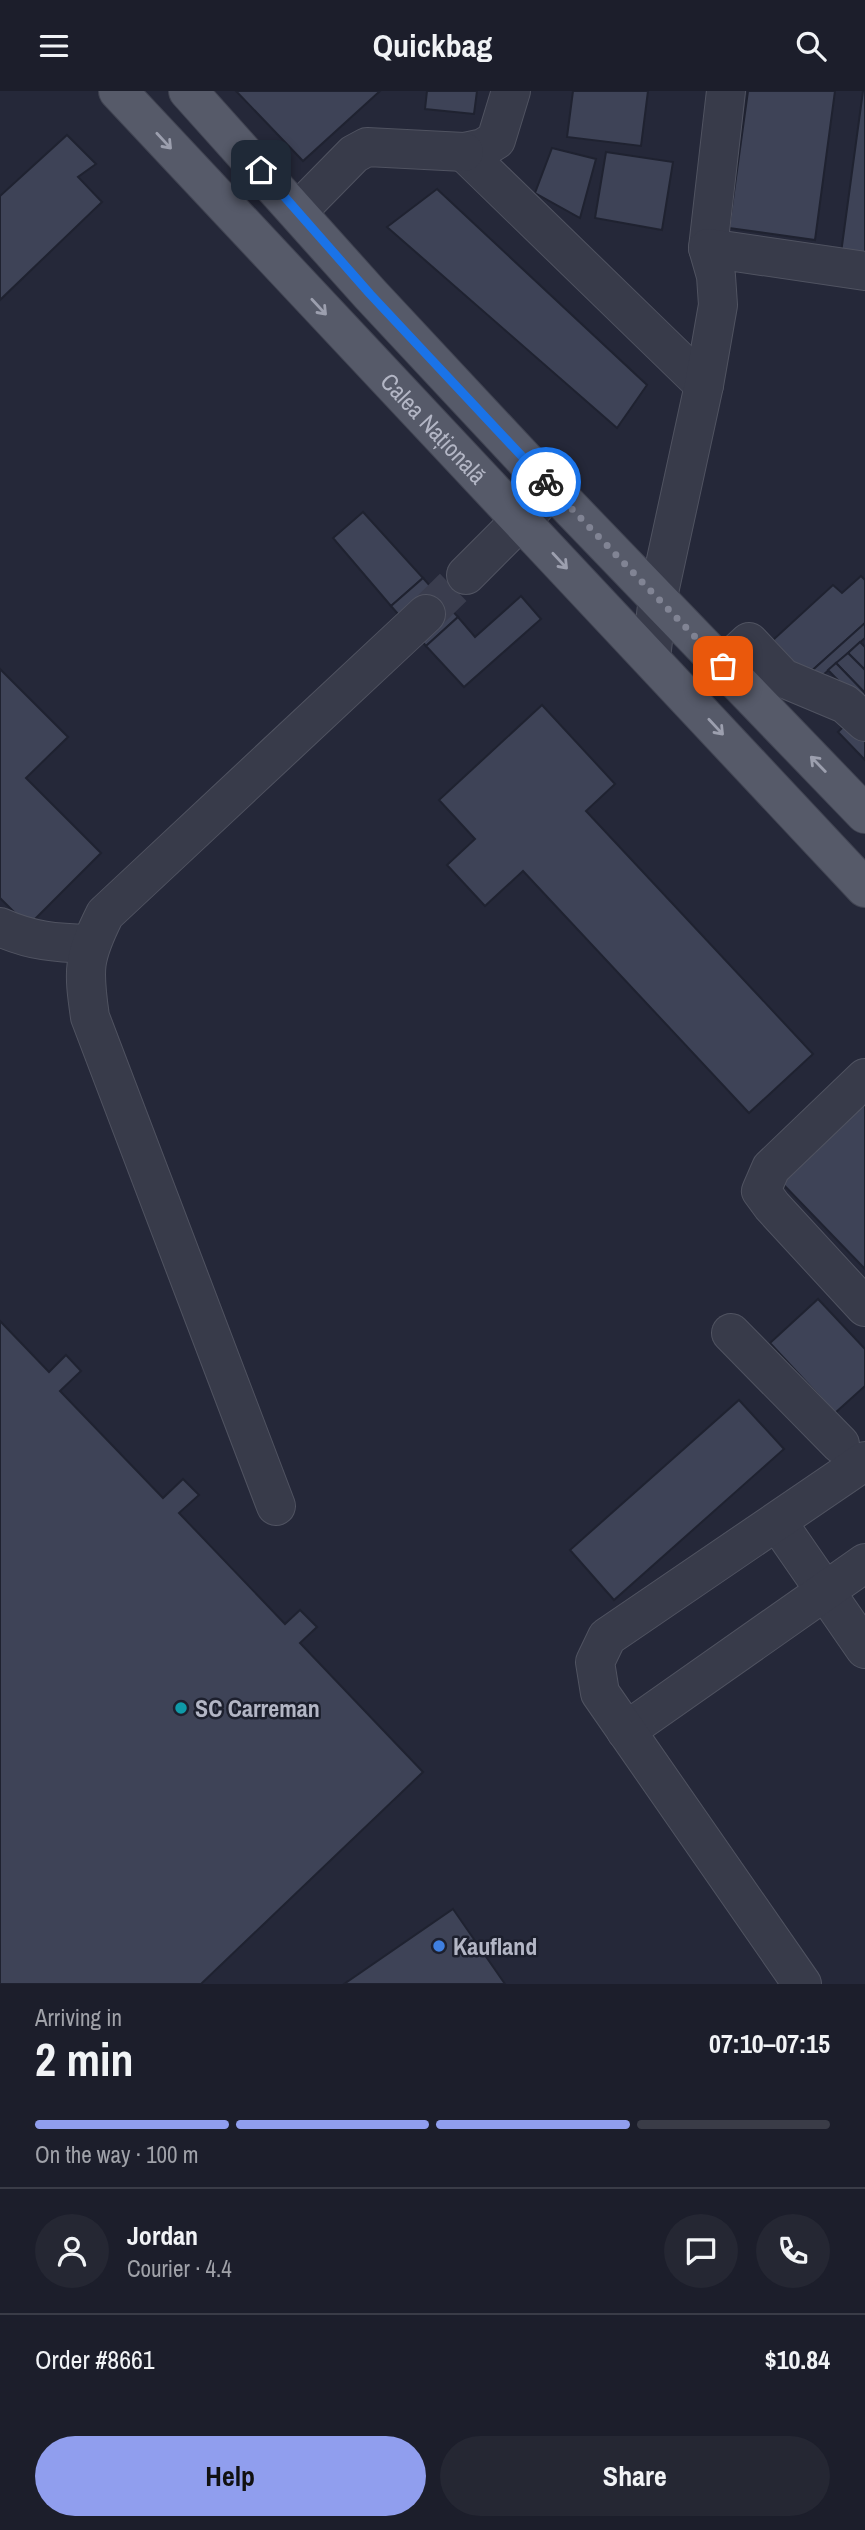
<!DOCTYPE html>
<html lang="en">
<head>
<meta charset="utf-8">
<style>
	body { margin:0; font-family:"Archivo Narrow",sans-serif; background:#252733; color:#f1f3f6; height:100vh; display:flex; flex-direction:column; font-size:26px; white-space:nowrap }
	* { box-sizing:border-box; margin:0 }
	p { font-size:23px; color:#a0a2a9 }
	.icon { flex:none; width:38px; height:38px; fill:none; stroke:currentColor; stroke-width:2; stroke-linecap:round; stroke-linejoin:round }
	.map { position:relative; height:1893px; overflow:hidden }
	.details { display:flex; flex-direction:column; background:#1c1e2b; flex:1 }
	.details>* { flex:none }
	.pin { position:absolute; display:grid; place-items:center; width:60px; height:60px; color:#fff; margin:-30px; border-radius:14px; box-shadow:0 4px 10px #0006 }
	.courier { position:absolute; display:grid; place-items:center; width:70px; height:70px; margin:-35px; border:5px solid #1a73e8; border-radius:50%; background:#fff; color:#222; box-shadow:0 2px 9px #0007 }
	.overview em { font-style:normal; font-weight:700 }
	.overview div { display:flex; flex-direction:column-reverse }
	.overview { display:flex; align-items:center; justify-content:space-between; height:119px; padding:0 35px }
	h1 { font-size:46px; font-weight:700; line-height:52px }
	.bar { display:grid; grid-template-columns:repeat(4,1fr); gap:10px 7px; align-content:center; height:84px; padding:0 35px }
	.bar i { height:9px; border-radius:5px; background:#3a3c47 }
	.bar .active { background:#909eee }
	.bar p { grid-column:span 4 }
	.line { display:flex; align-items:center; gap:18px; padding:0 35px; border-top:2px solid #3a3c47 }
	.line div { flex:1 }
	.round { display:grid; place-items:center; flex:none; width:74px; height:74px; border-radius:37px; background:#252733 }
	.primary-button { display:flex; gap:14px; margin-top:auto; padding:14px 35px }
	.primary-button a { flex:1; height:80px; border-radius:42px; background:#909eee; color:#111; font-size:28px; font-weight:700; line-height:80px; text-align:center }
	.primary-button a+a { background:#252733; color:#f1f3f6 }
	header { display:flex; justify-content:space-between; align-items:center; height:91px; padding:0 35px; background:#1c1e2b; font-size:32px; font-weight:700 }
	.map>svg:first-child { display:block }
	.building { fill:#3e4357; stroke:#1f2230; stroke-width:2 }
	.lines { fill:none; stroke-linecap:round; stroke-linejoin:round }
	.minor-tunnel { stroke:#3a3d4e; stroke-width:38; stroke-dasharray:38 19; stroke-linecap:butt }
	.minor-casing { stroke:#505361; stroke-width:40 }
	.major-casing { stroke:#414452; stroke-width:40 }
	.minor { stroke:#383b4a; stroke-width:38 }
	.major { stroke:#565a69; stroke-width:38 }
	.oneway { stroke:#9c9fae }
	.done { stroke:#818494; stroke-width:7; stroke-dasharray:0 12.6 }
	.route { stroke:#1a73e8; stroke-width:9 }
	.culture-dot { fill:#0f9aa8; stroke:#1d202e; stroke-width:2.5 }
	.shop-dot { fill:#3f7fe0; stroke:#1d202e; stroke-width:2.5 }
	.labels { text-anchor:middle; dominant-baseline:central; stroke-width:5; stroke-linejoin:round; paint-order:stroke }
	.street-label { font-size:24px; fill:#b3b6c5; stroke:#1d202e }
	.poi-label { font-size:24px; font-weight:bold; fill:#b3b6c5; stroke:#1d202e; text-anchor:start }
</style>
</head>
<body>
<header><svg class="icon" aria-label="menu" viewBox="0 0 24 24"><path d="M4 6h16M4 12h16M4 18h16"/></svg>Quickbag<svg class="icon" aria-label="search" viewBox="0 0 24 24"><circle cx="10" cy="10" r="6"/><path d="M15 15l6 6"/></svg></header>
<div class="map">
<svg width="865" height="1893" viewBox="0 0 865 1893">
	<rect width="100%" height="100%" fill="#252839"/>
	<g class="building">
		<polygon points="236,0 380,0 303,70"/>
		<polygon points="427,0 477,0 474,23 425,18"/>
		<polygon points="573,0 648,0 641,55 567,46"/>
		<polygon points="748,0 835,0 815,149 729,137"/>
		<polygon points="863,0 865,0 865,165 841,162"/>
		<polygon points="67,44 96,73 78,86 102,111 0,209 0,105"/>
		<polygon points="552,57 596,68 580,127 535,102"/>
		<polygon points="606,61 673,71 662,139 595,127"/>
		<polygon points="437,98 647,294 617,337 387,136"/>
		<polygon points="363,421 423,487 391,515 333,447"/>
		<polygon points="861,485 865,489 865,532 806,585 773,549 833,494 842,502"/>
		<polygon points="423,487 458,526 426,555 391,515"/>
		<polygon points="521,505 541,528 464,596 426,555 458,526 475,546"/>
		<polygon points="865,532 865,547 814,592 806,585"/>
		<polygon points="860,551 865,556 865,579 848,562"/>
		<polygon points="848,562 865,579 865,602 836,572"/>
		<polygon points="836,572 865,602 865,613 863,615 828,579"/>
		<polygon points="0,578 68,646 26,687 101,762 28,835 0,807"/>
		<polygon points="542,614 615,693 586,720 813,963 749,1022 523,780 485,815 447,774 475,748 439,709"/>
		<polygon points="865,614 865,669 838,641"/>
		<polygon points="865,1007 865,1178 779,1089"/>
		<polygon points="818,1208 865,1258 865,1295 835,1322 770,1252"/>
		<polygon points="0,1230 49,1281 66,1264 81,1280 60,1300 163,1407 183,1388 199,1404 179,1422 285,1533 300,1519 317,1536 300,1552 423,1681 201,1893 0,1893"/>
		<polygon points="739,1309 784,1358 614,1509 570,1459"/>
		<polygon points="453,1818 505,1893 344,1893"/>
	</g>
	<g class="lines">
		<polyline class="minor-tunnel" points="426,523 466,484"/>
		<g class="minor-casing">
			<g id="minor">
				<polyline points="511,0 496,49 483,57 464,61 704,294"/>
				<polyline points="298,120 354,63 367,56 464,61"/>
				<polyline points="708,157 726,0"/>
				<polyline points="466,484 552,398"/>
				<polyline points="651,567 658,506 704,294 718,214 716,185 708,157 865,180"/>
				<polyline points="723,575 749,551 783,587 845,613 865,631"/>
				<path d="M 0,836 C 31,850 56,852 90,853"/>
				<polyline points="865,987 771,1077 761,1100 772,1115 865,1216"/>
				<polyline points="731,1242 840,1353"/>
				<path d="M 276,1415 L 90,926 C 83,878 83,867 105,823 L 426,523"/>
				<polyline points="778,1432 865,1558"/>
				<polyline points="626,1640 865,1472"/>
				<polyline points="802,1893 600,1602 595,1571 607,1546 865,1370"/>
			</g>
		</g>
		<g class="major-casing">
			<g id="major">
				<path id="s1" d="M 118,0 L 865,797"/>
				<polyline points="188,0 370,203 552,398 865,723"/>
			</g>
		</g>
		<use href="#minor" class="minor"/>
		<use href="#major" class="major"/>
	</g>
	<defs><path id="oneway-shaft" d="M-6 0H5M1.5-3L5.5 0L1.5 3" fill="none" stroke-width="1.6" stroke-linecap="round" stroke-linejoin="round" transform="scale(1.75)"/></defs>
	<g class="oneway">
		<use href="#oneway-shaft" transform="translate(164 50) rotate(47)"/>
		<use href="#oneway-shaft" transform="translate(319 216) rotate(47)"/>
		<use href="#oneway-shaft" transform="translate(560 470) rotate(47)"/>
		<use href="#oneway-shaft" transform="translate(716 636) rotate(47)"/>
		<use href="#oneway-shaft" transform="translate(818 673) rotate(-134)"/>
	</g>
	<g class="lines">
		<polyline class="done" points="546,391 723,575"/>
		<polyline class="route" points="261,79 370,203 546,391"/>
	</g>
	<circle class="culture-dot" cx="181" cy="1617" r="7"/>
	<circle class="shop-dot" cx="439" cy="1855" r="7"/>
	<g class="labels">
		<g class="street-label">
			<text stroke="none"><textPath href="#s1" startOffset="462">Calea Națională</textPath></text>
		</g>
		<g class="poi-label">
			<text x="195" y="1617">SC Carreman</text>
			<text x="453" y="1855">Kaufland</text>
		</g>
	</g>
</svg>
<div class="pin" style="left:723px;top:575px;background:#ea580c"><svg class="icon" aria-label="bag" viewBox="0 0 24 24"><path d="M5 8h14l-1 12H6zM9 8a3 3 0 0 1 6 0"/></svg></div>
<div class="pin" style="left:261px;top:79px;background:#1f2937"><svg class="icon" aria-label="home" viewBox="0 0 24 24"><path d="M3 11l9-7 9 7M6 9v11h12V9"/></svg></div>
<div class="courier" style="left:546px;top:391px"><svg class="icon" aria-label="bike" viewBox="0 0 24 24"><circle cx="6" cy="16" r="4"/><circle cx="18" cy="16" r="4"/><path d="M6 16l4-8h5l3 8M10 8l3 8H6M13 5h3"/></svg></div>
</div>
<section class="details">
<div class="overview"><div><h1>2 min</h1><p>Arriving in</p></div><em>07:10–07:15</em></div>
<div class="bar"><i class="active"></i><i class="active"></i><i class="active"></i><i></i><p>On the way · 100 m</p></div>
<div class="line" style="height:126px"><a class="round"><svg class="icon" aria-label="person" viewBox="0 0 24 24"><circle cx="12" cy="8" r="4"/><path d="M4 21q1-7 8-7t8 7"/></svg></a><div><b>Jordan</b><p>Courier · 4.4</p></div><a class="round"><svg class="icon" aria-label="chat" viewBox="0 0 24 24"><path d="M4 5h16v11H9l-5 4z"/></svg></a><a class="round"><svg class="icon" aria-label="phone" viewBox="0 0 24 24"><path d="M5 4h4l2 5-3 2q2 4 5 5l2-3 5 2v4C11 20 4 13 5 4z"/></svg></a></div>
<div class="line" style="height:91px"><div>Order #8661</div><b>$10.84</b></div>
<div class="primary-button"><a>Help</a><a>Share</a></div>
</section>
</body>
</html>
